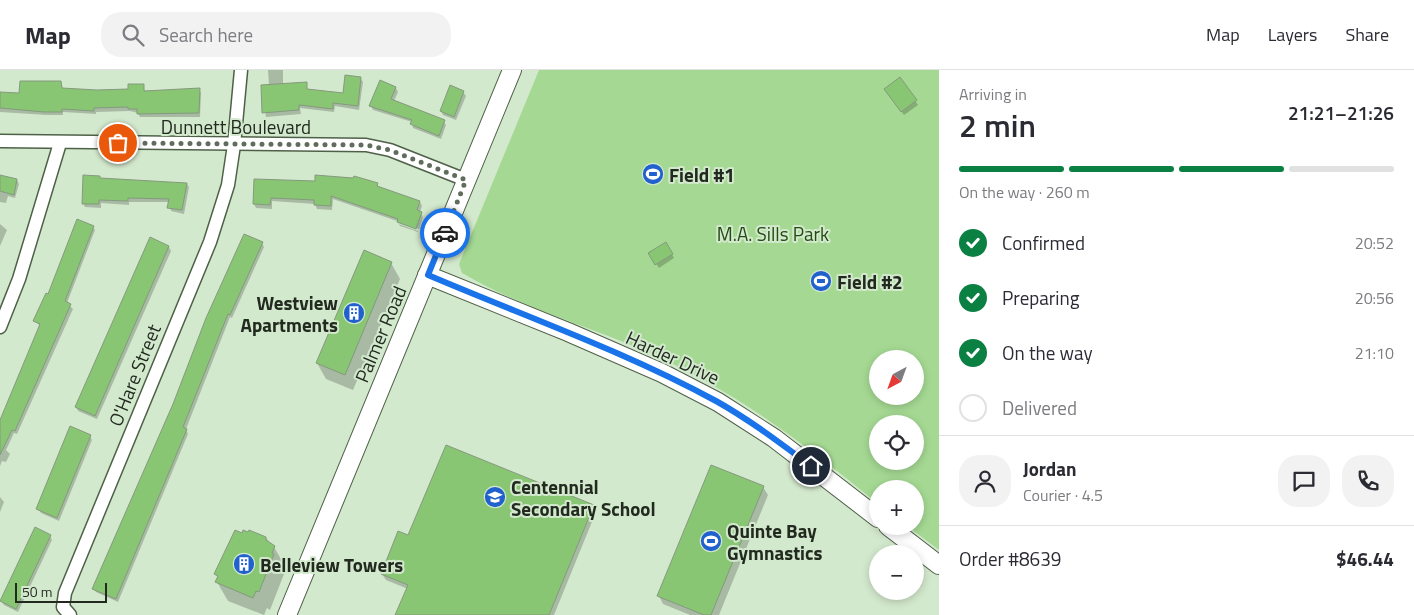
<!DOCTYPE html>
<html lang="en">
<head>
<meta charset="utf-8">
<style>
	body { margin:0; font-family:"Titillium Web",sans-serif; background:#f2f2f3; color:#2b2b33; height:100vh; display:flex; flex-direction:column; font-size:19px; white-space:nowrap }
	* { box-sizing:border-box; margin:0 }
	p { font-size:16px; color:#7c7c81 }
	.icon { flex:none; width:28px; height:28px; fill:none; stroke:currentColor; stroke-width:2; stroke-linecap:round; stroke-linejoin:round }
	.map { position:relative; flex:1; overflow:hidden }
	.panel { display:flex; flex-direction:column; background:#fff; width:475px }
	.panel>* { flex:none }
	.needle { width:32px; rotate:221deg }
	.buttons { position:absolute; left:869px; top:280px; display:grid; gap:10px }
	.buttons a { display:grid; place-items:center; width:55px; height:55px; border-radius:50%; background:#fff; box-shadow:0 2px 8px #0003; font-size:25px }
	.scale { position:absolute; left:15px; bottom:12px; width:92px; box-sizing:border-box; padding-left:5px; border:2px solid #222a20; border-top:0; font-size:14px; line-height:18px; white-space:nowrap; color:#222a20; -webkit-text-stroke:4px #d3e9cd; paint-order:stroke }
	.pin { position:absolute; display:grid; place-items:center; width:42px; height:42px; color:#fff; margin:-21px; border:2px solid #fff; border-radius:50%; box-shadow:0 1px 5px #0007 }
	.courier { position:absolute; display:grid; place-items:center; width:50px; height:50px; margin:-25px; border:4px solid #1a73e8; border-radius:50%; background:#fff; color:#222; box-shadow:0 1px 6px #0007 }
	.headline em { font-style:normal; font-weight:600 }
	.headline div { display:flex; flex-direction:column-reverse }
	.headline { display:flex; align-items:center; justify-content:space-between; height:85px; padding:0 20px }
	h1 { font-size:32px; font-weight:600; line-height:38px }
	.bar { display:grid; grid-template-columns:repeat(4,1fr); gap:8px 5px; align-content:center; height:60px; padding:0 20px }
	.bar i { height:6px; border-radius:4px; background:#e1e1e2 }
	.bar .active { background:#0b8043 }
	.bar p { grid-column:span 4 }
	.line { display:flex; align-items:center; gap:12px; padding:0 20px; border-top:1px solid #e1e1e2 }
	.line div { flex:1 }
	.round { display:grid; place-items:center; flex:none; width:52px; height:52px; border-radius:20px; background:#f2f2f3 }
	ol { padding:0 20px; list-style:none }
	li { display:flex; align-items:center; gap:15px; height:55px }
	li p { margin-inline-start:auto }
	li .icon { padding:5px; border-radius:50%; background:#0b8043; color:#fff; stroke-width:4 }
	li:last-child { color:#7c7c81 }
	li i { width:28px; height:28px; border:2px solid #e1e1e2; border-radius:50% }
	header { display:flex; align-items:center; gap:30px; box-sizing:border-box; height:70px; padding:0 25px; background:#fff; border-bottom:1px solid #e1e1e2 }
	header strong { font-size:24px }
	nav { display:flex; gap:28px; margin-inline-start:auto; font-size:18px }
	.search { width:350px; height:45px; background:#f2f2f3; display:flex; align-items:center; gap:12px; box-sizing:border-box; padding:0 18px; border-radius:20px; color:#7c7c81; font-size:19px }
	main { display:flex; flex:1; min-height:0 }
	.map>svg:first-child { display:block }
	.green { fill:#a5d993; fill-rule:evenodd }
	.shadow { fill:#0003 }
	.building { fill:#88c673; stroke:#85997f }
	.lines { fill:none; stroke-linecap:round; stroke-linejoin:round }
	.street-casing { stroke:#4e6048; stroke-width:15 }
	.secondary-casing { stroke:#4e6048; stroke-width:20 }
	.street { stroke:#fff; stroke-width:12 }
	.secondary { stroke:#fff; stroke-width:18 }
	.done { stroke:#606d5d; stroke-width:5; stroke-dasharray:0 9 }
	.route { stroke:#1a73e8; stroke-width:6 }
	.labels { text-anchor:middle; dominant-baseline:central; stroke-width:4; stroke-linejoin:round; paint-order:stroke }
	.street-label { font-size:19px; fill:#222a20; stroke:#d3e9cd }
	.poi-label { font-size:19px; font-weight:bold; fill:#222a20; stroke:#d3e9cd; text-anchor:start }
	.park-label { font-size:19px; fill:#234b13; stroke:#d3e9cd }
</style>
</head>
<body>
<header>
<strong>Map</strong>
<div class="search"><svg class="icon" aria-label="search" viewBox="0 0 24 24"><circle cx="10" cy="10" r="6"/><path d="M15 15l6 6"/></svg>Search here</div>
<nav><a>Map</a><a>Layers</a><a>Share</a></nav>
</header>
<main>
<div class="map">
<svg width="939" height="545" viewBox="0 0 939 545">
	<rect width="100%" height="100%" fill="#d3e9cd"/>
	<path class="green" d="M 539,0 L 939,0 L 939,480 L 907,456 L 915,456 L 915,419 L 878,419 L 877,433 C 804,373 728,316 640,279 C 582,254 516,235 462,203 L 459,194 ZM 878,289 L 915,289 L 915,326 L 878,326 ZM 878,354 L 915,354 L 915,391 L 878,391 Z"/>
	<g class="shadow">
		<polygon points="268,0 283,0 283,15 306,14 308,21 344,25 361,9 363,12 359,40 335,36 334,42 300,38 301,44 266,47 262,16 269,15"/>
		<polygon points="900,9 918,35 904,45 888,23"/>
		<polygon points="61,12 63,20 129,20 143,15 145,22 199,19 201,23 200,47 140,47 138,43 130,41 96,42 96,44 63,42 63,45 47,45 0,42 0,23 21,24"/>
		<polygon points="396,18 398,22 394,31 444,52 446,55 441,69 413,58 412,52 373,40 371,36"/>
		<polygon points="463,22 466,26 456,50 443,45 441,41"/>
		<polygon points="0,106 17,110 19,114 15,128 8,126 6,133 0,132"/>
		<polygon points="101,110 187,114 189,117 184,144 171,141 169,132 129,132 129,135 101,133 101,138 85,137 83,133"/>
		<polygon points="255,110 377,114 379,118 420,132 422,136 420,142 423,147 419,159 399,152 399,154 397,151 333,129 332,140 317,139 315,134 272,131 272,139 256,138 254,134"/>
		<polygon points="0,154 7,160 0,176"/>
		<polygon points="399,154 418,161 418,162 400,156"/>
		<polygon points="93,157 95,160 67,233 73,239 17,364 14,363 6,380 10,384 6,392 2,391 0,396 0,351 40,256 35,251"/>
		<polygon points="151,169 169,177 171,181 97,349 78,341 76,337"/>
		<polygon points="262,173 264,177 232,248 230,247 186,359 188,364 118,532 96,522 94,519"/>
		<polygon points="666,174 674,188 659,198 650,183"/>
		<polygon points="391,193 400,209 353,320 326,309 317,293"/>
		<polygon points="90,366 92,370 59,451 41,443 39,440"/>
		<polygon points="763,417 768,425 719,545 690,545 663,534 659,526"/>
		<polygon points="0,427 4,432 0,442"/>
		<polygon points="593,436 596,442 554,545 397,545 408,519 386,510 382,504 408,467"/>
		<polygon points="242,464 266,468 274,477 285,496 283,501 284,504 270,540 267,538 264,545 228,531 217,512 218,508 216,504"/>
		<polygon points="50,466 52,470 18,542 4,535 1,531"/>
	</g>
	<g class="building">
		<polygon points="345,5 361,7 358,36 333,33 333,39 299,35 299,40 262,43 261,15 307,12 307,19 343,23"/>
		<polygon points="900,7 917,30 901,42 884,19"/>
		<polygon points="380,10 396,17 391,29 445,50 439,66 410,54 412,50 369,36"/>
		<polygon points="20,11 61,11 62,18 97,20 128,19 128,14 144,14 144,21 200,18 199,43 137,44 137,39 128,39 128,37 94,38 94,41 62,39 62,42 44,42 0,38 0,22 19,23"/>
		<polygon points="450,15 464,21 454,47 440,41"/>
		<polygon points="0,105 17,109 14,125 0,121"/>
		<polygon points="83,105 100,106 100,108 187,113 182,140 167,138 169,129 128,128 128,131 99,130 99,134 82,134"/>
		<polygon points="315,105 353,108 354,106 378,113 377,116 420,131 417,140 422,142 416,159 397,152 398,149 331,126 331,136 314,135 314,130 271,128 270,135 253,134 254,109 315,111"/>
		<polygon points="77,149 94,156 65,231 71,234 15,361 12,360 0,385 0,350 40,254 33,251 46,223 48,224"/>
		<polygon points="244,164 263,172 230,245 228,244 183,357 187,359 116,529 92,519 173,334 206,248"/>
		<polygon points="150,167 169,176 95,346 75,337"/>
		<polygon points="666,172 673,184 655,195 648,183"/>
		<polygon points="364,180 392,192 345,305 316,293"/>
		<polygon points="70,356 91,365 57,448 36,439"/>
		<polygon points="446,375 594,435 549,545 395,545 408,515 381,504 398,461 408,465"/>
		<polygon points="711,395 764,416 711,545 704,545 657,526"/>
		<polygon points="35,457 51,465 16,539 0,531"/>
		<polygon points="235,460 242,463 243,460 248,462 249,460 266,467 266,470 275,476 272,483 274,484 259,522 256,521 253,528 215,512 218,506 214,504"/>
	</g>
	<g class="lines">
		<g class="street-casing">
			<g id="street">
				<polyline points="0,71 366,75 390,80 466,110"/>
				<polyline points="0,257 19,209 60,73"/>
				<polyline points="70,545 63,537 65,523 210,172 228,115 234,75 241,0"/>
			</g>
		</g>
		<g class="secondary-casing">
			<g id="secondary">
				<polyline points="427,205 568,262 662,303 718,332 774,368 878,448"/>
				<polyline points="888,456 939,495"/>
				<polyline points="287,545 512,0"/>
			</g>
		</g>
		<use href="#street" class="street"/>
		<use href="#secondary" class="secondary"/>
	</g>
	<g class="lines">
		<polyline class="done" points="118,73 366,75 390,80 466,110 445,163"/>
		<path class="route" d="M 445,163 L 428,205 C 524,246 624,281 716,331 C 750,350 780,373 811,396"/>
	</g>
	<defs>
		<g id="stadium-disc" transform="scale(1.125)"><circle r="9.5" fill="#2061cd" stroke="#d3e9cd"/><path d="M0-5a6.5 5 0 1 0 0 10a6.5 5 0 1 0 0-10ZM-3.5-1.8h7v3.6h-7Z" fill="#fff"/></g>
		<g id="building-disc" transform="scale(1.125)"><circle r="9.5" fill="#2061cd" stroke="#d3e9cd"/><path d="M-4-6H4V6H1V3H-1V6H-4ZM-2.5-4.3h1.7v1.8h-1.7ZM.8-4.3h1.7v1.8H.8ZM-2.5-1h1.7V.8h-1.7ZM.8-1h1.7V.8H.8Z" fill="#fff"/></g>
		<g id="school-disc" transform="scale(1.125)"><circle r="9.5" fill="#2061cd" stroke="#d3e9cd"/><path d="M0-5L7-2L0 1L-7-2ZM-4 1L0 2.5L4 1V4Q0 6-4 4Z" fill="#fff"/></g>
	</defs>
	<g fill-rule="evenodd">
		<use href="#stadium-disc" x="653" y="104"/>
		<use href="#stadium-disc" x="821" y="211"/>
		<use href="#building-disc" x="354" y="243"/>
		<use href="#school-disc" x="495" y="427"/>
		<use href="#stadium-disc" x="711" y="471"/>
		<use href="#building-disc" x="244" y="494"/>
	</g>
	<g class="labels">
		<g class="street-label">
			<text x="236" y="56">Dunnett Boulevard</text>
			<text transform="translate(380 264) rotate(-67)">Palmer Road</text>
			<text transform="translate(673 287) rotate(25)">Harder Drive</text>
			<text transform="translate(134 305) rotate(-68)">O'Hare Street</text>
		</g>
		<g class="poi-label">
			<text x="669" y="104">Field #1</text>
			<text x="837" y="211">Field #2</text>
			<text x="338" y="232" text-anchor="end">Westview<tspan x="338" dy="22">Apartments</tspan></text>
			<text x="511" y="416">Centennial<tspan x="511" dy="22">Secondary School</tspan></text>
			<text x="727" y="460">Quinte Bay<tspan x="727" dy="22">Gymnastics</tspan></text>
			<text x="260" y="494">Belleview Towers</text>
		</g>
		<g class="park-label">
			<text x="773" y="163">M.A. Sills Park</text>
		</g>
	</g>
</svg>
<div class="buttons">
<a><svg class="needle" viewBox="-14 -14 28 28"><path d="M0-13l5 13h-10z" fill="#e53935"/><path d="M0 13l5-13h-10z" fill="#7c7c81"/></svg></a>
<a><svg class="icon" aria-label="locate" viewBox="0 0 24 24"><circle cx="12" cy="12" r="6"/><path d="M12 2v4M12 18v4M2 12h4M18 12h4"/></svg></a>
<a>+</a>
<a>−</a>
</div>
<div class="scale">50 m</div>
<div class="pin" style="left:118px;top:73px;background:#ea580c"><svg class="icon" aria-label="bag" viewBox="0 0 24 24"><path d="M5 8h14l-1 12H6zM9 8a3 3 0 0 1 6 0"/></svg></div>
<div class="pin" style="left:811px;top:396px;background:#1f2937"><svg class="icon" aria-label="home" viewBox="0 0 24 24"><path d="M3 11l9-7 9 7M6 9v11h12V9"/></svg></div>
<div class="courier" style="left:445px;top:163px"><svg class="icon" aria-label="car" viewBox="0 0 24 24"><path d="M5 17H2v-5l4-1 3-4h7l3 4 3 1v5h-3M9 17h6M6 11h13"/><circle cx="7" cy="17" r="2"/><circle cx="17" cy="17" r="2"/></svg></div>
</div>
<section class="panel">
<div class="headline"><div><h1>2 min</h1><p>Arriving in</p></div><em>21:21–21:26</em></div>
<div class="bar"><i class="active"></i><i class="active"></i><i class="active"></i><i></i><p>On the way · 260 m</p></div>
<ol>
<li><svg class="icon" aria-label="check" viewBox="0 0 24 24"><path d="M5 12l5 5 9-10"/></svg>Confirmed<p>20:52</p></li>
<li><svg class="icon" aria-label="check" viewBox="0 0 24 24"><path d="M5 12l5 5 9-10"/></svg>Preparing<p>20:56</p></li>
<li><svg class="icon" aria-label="check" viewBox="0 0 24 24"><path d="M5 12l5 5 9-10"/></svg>On the way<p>21:10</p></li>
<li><i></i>Delivered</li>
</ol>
<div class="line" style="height:90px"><a class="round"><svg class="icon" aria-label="person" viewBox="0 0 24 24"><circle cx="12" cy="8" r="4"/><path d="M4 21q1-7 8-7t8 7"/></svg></a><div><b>Jordan</b><p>Courier · 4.5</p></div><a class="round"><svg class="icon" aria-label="chat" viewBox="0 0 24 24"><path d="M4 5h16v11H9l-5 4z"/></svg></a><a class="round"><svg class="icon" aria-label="phone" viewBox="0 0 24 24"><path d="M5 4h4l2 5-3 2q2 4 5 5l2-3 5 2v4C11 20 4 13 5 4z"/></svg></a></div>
<div class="line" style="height:65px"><div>Order #8639</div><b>$46.44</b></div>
</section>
</main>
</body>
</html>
